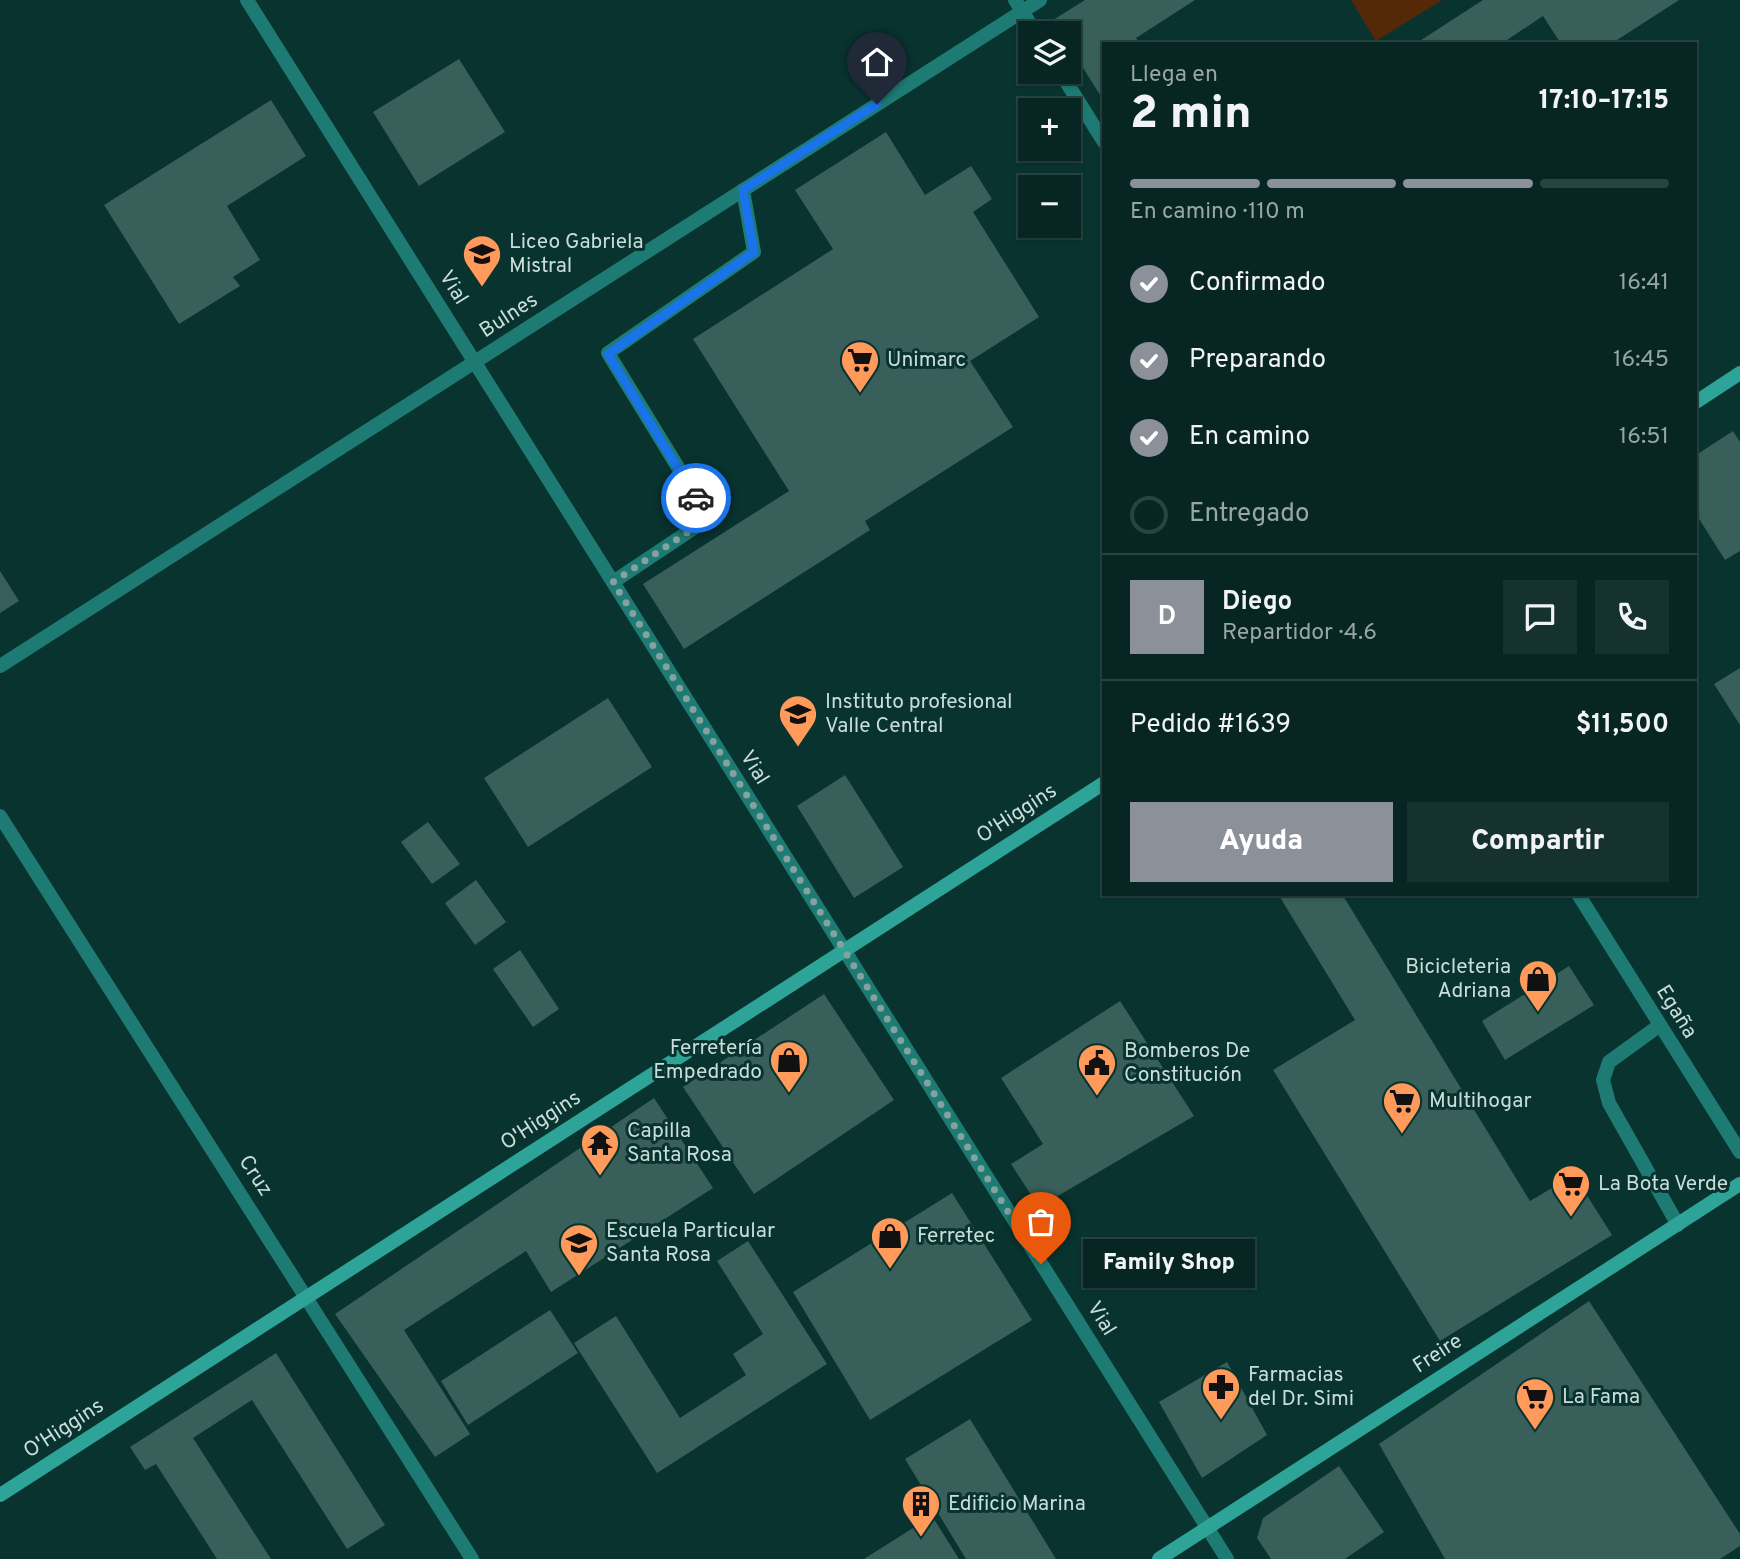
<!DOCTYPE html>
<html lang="es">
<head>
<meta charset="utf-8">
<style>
	body { margin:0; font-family:Overpass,sans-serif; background:#153230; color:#f1f3f6; height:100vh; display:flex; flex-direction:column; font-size:26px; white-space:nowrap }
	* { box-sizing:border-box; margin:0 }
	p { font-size:23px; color:#98a5a6 }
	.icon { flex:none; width:38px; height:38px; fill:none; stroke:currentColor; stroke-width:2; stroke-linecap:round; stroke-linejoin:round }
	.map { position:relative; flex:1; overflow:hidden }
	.side { position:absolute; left:1102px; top:42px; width:595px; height:854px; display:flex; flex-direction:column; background:#072623; border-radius:0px; box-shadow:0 2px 5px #0004,0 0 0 2px #284341 }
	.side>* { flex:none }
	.controls { position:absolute; left:1018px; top:21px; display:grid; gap:14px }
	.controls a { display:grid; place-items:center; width:63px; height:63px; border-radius:0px; background:#072623; box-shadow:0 2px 5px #0004,0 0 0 2px #284341; font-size:35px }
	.pin { position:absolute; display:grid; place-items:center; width:60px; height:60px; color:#fff; margin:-72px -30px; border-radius:50% 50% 50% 0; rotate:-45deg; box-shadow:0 0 7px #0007 }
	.pin .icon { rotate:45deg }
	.courier { position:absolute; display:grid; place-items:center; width:70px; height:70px; margin:-35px; border:5px solid #1a73e8; border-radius:50%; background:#fff; color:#222; box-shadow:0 2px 9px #0007 }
	.bubble { position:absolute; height:49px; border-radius:0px; background:#072623; box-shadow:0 2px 5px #0004,0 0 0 2px #284341; font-size:23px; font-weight:800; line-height:49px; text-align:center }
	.overview em { font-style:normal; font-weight:800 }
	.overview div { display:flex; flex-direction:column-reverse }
	.overview { display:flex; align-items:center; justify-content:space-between; height:119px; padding:0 28px }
	h1 { font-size:46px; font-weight:800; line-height:52px }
	.bar { display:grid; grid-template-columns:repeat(4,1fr); gap:10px 7px; align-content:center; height:84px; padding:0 28px }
	.bar i { height:9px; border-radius:5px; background:#284341 }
	.bar .current { background:#8c9099 }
	.bar p { grid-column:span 4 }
	.line { display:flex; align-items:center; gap:18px; padding:0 28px; border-top:2px solid #284341 }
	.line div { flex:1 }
	.round { display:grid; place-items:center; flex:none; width:74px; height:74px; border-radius:0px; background:#153230 }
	ol { padding:0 28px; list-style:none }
	li { display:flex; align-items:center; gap:21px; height:77px }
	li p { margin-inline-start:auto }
	li .icon { padding:7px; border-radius:50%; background:#8c9099; color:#fff; stroke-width:4 }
	li:last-child { color:#98a5a6 }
	li i { width:38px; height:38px; border:4px solid #284341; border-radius:50% }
	.cta { display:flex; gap:14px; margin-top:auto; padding:14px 28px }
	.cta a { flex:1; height:80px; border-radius:0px; background:#8c9099; color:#fff; font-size:28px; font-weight:800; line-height:80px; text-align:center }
	.cta a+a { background:#153230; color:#f1f3f6 }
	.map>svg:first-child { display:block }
	.green { fill:#552807 }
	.building { fill:#385f5a }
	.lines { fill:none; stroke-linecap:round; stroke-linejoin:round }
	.service { stroke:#1d7b73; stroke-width:14 }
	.minor { stroke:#1d7b73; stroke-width:14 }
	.tertiary { stroke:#1d7b73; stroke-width:14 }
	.secondary { stroke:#2ea398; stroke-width:14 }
	.done { stroke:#86a29f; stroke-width:7; stroke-dasharray:0 12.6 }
	.route { stroke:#1a73e8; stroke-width:9 }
	.labels { text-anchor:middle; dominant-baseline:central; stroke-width:6; stroke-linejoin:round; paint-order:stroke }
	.poi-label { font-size:21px; fill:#c9dedb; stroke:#09332f; text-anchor:start }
	.street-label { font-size:21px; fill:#c9dedb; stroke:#09332f }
</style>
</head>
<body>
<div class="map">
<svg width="1740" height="1559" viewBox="0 0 1740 1559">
	<rect width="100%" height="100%" fill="#09332f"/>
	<polygon class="green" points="1351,0 1442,0 1376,41"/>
	<g class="building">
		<polygon points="1085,0 1195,0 1136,38 1140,44 1104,44 1104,101 1069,46 1069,33 1061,33 1053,20"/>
		<polygon points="1483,0 1679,0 1611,44 1561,44 1543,16 1501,44 1415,44"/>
		<polygon points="459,59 505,132 419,186 373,112"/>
		<polygon points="271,100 306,156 227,206 260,260 233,277 240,286 179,324 104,205"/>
		<polygon points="886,132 925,195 971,166 992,199 973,212 1039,317 970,361 1013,427 865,521 870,530 684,649 643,584 789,491 693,339 833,249 795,190"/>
		<polygon points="1733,431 1740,442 1740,551 1725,560 1696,514 1696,455"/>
		<polygon points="0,571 19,601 0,613"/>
		<polygon points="1740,668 1740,725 1714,684"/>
		<polygon points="608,698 652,767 528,847 484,778"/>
		<polygon points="845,775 903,867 854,898 797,806"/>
		<polygon points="428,822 460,864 432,884 401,842"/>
		<polygon points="476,880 506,922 475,945 445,903"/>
		<polygon points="1278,894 1342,894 1530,1201 1574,1175 1612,1235 1440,1341 1273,1070 1355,1020"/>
		<polygon points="520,950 559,1009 533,1027 493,969"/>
		<polygon points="1569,966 1594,1005 1505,1060 1482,1021"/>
		<polygon points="824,994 894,1100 754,1194 683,1087"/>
		<polygon points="1120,1001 1194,1116 1039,1207 1011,1164 1043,1144 1001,1078"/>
		<polygon points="654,1098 713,1188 551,1292 526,1251 404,1330 470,1434 435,1457 335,1314"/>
		<polygon points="952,1193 1032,1320 870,1420 793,1292"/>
		<polygon points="748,1241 827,1364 657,1473 574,1343 616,1316 680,1418 746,1375 733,1354 763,1334 717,1261"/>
		<polygon points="1589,1301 1740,1534 1740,1546 1720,1559 1445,1559 1379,1444"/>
		<polygon points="550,1310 578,1353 468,1425 441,1381"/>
		<polygon points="276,1353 385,1525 347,1549 252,1400 193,1438 271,1559 217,1559 156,1464 145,1470 130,1447"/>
		<polygon points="1227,1362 1267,1435 1202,1478 1159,1402"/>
		<polygon points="970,1419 1056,1559 966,1559 905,1459"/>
		<polygon points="1339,1466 1384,1532 1345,1559 1271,1559 1257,1538 1263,1518"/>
		<polygon points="932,1516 959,1559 864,1559"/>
	</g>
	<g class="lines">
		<g class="service">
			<polyline points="613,582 709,518 608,353 754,252 743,190"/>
			<polyline points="1660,1025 1609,1062 1603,1080 1609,1103 1678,1225"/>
		</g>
		<g class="minor">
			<polyline points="247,0 1227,1559"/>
			<polyline points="1015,0 1036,33"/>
			<polyline points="1060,72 1104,142"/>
			<polyline points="0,816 472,1559"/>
			<polyline points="1578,894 1740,1152"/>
		</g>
		<polyline class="tertiary" points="0,666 1040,0"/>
		<g class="secondary">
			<polyline points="1696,402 1740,373"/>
			<polyline points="0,1495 1104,783"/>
			<polyline points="1159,1559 1740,1184"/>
		</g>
	</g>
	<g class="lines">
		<polyline class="done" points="696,498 709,518 613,582 1041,1264"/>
		<polyline class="route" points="696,498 608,354 754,252 743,190 877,104"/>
	</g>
	<defs>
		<g id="school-pin" transform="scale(2.0125)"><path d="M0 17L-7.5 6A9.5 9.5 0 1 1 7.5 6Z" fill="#ff9a5b" stroke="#09332f"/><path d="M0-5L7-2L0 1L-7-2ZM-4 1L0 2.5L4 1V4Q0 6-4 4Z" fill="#111"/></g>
		<g id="supermarket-pin" transform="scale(2.0125)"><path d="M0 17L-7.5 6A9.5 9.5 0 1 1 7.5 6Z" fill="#ff9a5b" stroke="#09332f"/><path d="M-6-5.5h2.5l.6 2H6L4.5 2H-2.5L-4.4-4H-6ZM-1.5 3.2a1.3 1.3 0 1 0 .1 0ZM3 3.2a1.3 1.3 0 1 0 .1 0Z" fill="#111"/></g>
		<g id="university-pin" transform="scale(2.0125)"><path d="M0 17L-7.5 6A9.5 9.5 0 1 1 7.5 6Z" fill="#ff9a5b" stroke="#09332f"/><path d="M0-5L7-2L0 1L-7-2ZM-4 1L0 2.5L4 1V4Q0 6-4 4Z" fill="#111"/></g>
		<g id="shop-pin" transform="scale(2.0125)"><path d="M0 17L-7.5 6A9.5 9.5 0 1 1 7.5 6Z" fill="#ff9a5b" stroke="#09332f"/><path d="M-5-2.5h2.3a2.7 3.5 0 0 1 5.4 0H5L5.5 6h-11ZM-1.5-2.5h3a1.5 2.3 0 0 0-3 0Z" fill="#111"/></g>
		<g id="civic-pin" transform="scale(2.0125)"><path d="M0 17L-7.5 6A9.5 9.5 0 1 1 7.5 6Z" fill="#ff9a5b" stroke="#09332f"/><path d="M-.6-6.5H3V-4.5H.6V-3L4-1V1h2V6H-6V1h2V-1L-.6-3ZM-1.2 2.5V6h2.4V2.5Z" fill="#111"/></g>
		<g id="temple-pin" transform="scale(2.0125)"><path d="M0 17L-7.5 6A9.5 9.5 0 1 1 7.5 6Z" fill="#ff9a5b" stroke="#09332f"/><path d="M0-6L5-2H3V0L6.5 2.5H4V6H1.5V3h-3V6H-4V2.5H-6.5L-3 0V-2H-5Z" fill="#111"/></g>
		<g id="pharmacy-pin" transform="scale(2.0125)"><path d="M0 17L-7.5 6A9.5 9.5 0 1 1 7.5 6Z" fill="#ff9a5b" stroke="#09332f"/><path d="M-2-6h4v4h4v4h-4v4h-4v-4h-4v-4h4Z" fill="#111"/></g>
		<g id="building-pin" transform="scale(2.0125)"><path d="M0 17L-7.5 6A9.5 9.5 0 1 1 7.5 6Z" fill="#ff9a5b" stroke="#09332f"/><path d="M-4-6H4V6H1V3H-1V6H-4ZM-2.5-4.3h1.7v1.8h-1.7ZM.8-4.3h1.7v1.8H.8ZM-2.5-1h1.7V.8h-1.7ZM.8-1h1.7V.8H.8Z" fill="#111"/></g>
	</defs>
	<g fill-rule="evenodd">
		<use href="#school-pin" x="482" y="254"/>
		<use href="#supermarket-pin" x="860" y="360"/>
		<use href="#university-pin" x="798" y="714"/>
		<use href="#shop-pin" x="1538" y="979"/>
		<use href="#shop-pin" x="789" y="1060"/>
		<use href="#civic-pin" x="1097" y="1063"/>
		<use href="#supermarket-pin" x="1402" y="1101"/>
		<use href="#temple-pin" x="600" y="1143"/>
		<use href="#supermarket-pin" x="1571" y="1184"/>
		<use href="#shop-pin" x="890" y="1236"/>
		<use href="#school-pin" x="579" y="1243"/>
		<use href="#pharmacy-pin" x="1221" y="1387"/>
		<use href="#supermarket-pin" x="1535" y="1397"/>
		<use href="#building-pin" x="921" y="1504"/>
	</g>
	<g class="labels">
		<g class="poi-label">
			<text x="509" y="242">Liceo Gabriela<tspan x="509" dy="24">Mistral</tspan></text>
			<text x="887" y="360">Unimarc</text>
			<text x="825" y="702">Instituto profesional<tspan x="825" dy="24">Valle Central</tspan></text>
			<text x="1511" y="967" text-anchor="end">Bicicleteria<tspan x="1511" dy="24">Adriana</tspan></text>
			<text x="762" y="1048" text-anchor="end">Ferretería<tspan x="762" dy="24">Empedrado</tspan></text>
			<text x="1124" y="1051">Bomberos De<tspan x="1124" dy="24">Constitución</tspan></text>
			<text x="1429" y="1101">Multihogar</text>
			<text x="627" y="1131">Capilla<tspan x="627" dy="24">Santa Rosa</tspan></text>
			<text x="1598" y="1184">La Bota Verde</text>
			<text x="606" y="1231">Escuela Particular<tspan x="606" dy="24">Santa Rosa</tspan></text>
			<text x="917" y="1236">Ferretec</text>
			<text x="1248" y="1375">Farmacias<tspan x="1248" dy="24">del Dr. Simi</tspan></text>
			<text x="1562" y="1397">La Fama</text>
			<text x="948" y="1504">Edificio Marina</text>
		</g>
		<g class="street-label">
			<text transform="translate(453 288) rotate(58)">Vial</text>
			<text transform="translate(509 316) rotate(-33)">Bulnes</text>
			<text transform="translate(754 768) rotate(58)">Vial</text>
			<text transform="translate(1017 814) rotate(-33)">O'Higgins</text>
			<text transform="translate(1676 1012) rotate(58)">Egaña</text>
			<text transform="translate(541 1121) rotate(-33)">O'Higgins</text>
			<text transform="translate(255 1176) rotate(57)">Cruz</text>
			<text transform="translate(1101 1319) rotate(58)">Vial</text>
			<text transform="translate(1438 1354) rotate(-33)">Freire</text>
			<text transform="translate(64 1429) rotate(-33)">O'Higgins</text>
		</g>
	</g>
</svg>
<div class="controls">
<a><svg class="icon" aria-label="layers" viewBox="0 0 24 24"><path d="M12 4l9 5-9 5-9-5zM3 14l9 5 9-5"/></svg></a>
<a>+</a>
<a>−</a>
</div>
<div class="pin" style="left:1041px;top:1264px;background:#ea580c"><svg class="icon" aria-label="bag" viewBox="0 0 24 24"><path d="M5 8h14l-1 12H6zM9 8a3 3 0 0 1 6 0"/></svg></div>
<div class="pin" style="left:877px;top:104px;background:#1f2937"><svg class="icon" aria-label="home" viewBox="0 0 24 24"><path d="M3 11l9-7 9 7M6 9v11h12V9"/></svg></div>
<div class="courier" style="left:696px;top:498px"><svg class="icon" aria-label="car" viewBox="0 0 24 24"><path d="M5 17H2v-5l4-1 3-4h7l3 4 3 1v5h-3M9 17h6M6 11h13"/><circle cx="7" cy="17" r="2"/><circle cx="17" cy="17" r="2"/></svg></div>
<div class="bubble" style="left:1083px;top:1239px;width:172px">Family Shop</div>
<section class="side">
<div class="overview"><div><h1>2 min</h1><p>Llega en</p></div><em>17:10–17:15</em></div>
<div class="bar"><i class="current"></i><i class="current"></i><i class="current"></i><i></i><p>En camino · 110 m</p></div>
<ol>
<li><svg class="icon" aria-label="check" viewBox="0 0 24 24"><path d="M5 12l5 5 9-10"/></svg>Confirmado<p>16:41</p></li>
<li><svg class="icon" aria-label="check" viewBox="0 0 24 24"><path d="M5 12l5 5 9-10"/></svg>Preparando<p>16:45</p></li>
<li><svg class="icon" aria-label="check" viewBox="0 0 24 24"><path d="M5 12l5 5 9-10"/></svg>En camino<p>16:51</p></li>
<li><i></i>Entregado</li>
</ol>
<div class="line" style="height:126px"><b class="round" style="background:#8c9099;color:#fff">D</b><div><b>Diego</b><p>Repartidor · 4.6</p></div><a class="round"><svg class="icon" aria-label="chat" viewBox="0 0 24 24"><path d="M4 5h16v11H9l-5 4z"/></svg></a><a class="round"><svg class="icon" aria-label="phone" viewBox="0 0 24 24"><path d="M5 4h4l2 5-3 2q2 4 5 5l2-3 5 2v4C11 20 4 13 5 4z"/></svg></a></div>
<div class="line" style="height:91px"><div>Pedido #1639</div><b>$11,500</b></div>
<div class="cta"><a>Ayuda</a><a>Compartir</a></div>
</section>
</div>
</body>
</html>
